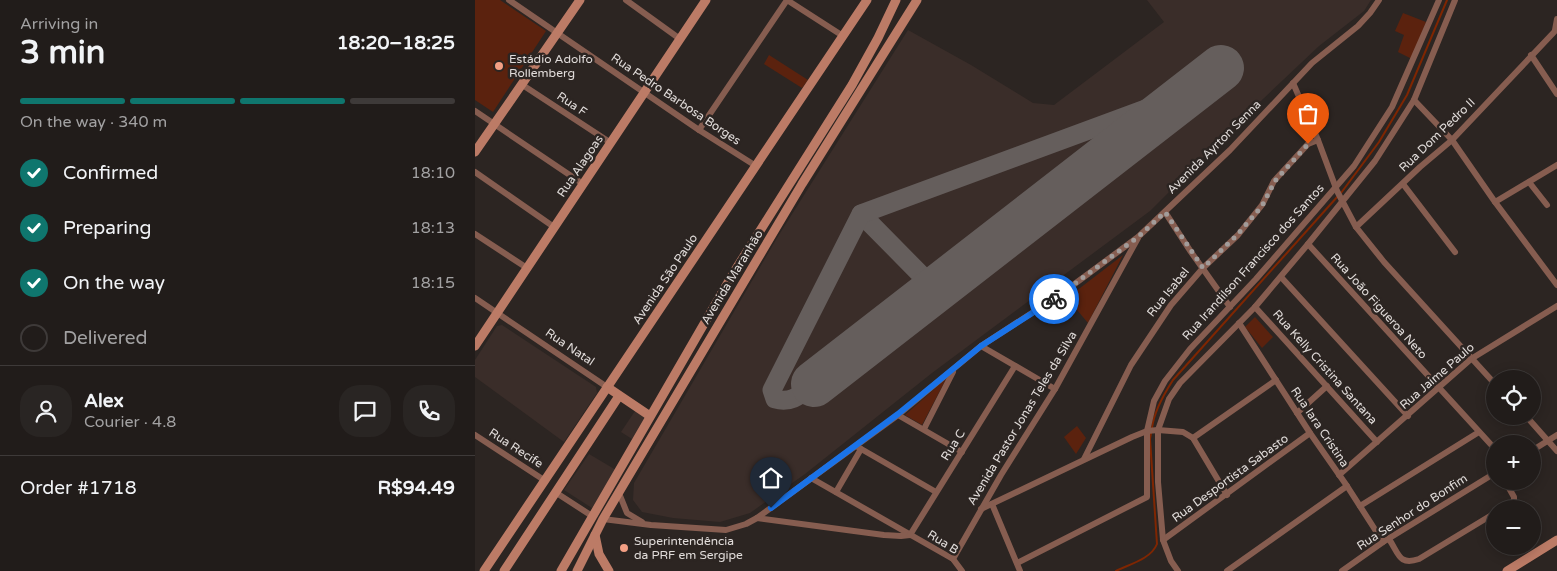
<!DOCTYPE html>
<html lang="en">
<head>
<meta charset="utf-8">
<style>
	body { margin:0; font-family:"Varela Round",sans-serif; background:#292523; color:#f1f3f6; height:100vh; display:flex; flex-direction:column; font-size:19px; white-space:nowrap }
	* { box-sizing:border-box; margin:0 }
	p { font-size:16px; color:#a2a1a2 }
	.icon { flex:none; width:28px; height:28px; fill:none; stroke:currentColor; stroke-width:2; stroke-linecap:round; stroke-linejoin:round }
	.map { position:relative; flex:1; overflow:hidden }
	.side { display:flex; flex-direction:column; background:#211c1a; width:475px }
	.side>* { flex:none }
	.tools { position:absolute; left:1011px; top:370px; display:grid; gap:10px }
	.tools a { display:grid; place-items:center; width:55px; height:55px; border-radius:50%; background:#211c1a; box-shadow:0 2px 12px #0003,0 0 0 1px #3e3a39; font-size:25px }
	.pin { position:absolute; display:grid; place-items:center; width:42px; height:42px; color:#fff; margin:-51px -21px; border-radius:50% 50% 50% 0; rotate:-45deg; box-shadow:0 0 5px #0007 }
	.pin .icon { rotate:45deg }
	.courier { position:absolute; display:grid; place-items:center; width:50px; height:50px; margin:-25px; border:4px solid #1a73e8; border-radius:50%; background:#fff; color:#222; box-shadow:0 1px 6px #0007 }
	.overview em { font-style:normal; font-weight:800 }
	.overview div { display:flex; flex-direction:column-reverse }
	.overview { display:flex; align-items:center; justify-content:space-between; height:85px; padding:0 20px }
	h1 { font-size:32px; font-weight:800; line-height:38px }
	.bar { display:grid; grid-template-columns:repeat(4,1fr); gap:8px 5px; align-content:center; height:60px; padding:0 20px }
	.bar i { height:6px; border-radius:4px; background:#3e3a39 }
	.bar .selected { background:#0f766e }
	.bar p { grid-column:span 4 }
	.line { display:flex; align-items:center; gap:12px; padding:0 20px; border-top:1px solid #3e3a39 }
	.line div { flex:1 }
	.round { display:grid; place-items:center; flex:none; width:52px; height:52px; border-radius:20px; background:#292523 }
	ol { padding:0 20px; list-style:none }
	li { display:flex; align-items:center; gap:15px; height:55px }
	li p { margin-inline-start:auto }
	li .icon { padding:5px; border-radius:50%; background:#0f766e; color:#fff; stroke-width:4 }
	li:last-child { color:#a2a1a2 }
	li i { width:28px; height:28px; border:2px solid #3e3a39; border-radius:50% }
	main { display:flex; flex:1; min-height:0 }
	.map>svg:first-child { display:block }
	.built { fill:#3a2d29 }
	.green { fill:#5b220e }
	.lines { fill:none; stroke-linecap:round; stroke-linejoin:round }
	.stream { stroke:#7f2602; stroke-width:2 }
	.taxiway { stroke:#655e5c; stroke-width:19 }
	.runway { stroke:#655e5c; stroke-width:46 }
	.street { stroke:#865d50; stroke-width:6 }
	.secondary { stroke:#bc7b66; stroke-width:9 }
	.done { stroke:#a29c9a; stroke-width:5; stroke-dasharray:0 9 }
	.route { stroke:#1a73e8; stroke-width:6 }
	.poi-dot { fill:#f39f84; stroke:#2c2522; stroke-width:2 }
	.labels { text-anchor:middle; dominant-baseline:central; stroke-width:5; stroke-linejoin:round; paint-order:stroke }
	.poi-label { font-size:12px; fill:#e1dcda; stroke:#2c2522; text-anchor:start }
	.street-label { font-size:12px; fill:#e1dcda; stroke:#2c2522 }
</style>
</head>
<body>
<main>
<section class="side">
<div class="overview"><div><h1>3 min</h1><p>Arriving in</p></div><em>18:20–18:25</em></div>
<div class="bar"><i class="selected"></i><i class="selected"></i><i class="selected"></i><i></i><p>On the way · 340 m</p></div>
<ol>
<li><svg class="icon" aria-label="check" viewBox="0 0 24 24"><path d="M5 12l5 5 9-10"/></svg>Confirmed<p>18:10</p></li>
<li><svg class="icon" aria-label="check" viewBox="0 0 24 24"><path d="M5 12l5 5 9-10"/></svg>Preparing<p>18:13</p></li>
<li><svg class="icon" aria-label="check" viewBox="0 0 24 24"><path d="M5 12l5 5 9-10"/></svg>On the way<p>18:15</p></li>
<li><i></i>Delivered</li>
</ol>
<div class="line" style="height:90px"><a class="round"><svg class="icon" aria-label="person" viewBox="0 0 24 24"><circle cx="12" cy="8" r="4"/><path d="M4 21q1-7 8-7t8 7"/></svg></a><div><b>Alex</b><p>Courier · 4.8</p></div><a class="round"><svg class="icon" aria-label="chat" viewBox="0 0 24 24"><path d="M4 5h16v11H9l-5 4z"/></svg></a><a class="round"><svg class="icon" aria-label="phone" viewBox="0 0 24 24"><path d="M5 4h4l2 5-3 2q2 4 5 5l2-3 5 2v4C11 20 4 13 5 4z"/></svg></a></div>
<div class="line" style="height:65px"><div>Order #1718</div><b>R$94.49</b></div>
</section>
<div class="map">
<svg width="1082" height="571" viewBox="0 0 1082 571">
	<rect width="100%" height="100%" fill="#2c2522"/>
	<g class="built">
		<polygon points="672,0 896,0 889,11 844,46 770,116 675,211 457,373 330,474 275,513 245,522 198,518 167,512 158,500 159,483 302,238 433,30 496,65 558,103 579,105 689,22"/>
		<polygon points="27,325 121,387 122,393 89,442 0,377 0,360 22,326"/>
		<polygon points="160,411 170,417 157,439 146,432"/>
		<polygon points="114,454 141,470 117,508 89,490"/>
	</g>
	<g class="green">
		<polygon points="0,0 25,0 71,31 18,112 0,100"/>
		<polygon points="928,13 951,22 937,59 923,52 929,35 920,31"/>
		<polygon points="294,55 333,80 327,88 289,64"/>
		<polygon points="648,255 613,323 592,298"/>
		<polygon points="780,317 798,337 787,348 770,327"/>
		<polygon points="471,379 447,425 430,415"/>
		<polygon points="602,426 611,438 601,454 589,437"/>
	</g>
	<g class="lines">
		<g class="stream">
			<polyline points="866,193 904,142 932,95 972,0"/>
			<path d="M 677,428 C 679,411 689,394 698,380 L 863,196"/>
			<path d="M 641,571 C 655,564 676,559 682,544 L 675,439 L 676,433"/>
		</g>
		<g class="taxiway">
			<polyline points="386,214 460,289"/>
			<path d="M 339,384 C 326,394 317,404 300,399 L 297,390 L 386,214 L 714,93"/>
		</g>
		<polyline class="runway" points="339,384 746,68"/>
		<g class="street">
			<polyline points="34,0 224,130 281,166"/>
			<polyline points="151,0 205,39"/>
			<polyline points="1080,30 1082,19"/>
			<polyline points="1056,55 1082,94"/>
			<polyline points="818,83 843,140 862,191 881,227 909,262 1020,384"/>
			<polyline points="46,84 136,143"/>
			<polyline points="939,100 977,140 1020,202 1082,285"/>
			<polyline points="0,111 108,184"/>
			<polyline points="224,130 312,0 368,36"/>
			<polyline points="0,172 79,227"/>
			<polyline points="1054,182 1072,205"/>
			<polyline points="928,184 980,252"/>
			<polyline points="1020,202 1082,165"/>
			<polyline points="690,212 716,252 755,307"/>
			<polyline points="881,227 945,167 977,140 1082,29"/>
			<polyline points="0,234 52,268"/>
			<polyline points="833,244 1020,449"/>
			<polyline points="806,277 933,416"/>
			<polyline points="0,298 132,387"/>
			<polyline points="780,307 902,442"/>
			<polyline points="764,323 835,433 872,486 908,542"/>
			<polyline points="506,346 580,389"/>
			<polyline points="822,413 852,386"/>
			<polyline points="423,415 487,452"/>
			<polyline points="1051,416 1082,451"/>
			<polyline points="449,429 478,372"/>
			<polyline points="0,435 69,480"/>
			<polyline points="718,438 801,380"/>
			<polyline points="381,446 461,492"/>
			<polyline points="1058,450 1082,435"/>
			<polyline points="609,459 656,365 696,305 728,268 763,235 787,205 799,181 833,144 843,140"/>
			<polyline points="864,475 996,359 1082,306"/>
			<polyline points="336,478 478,559 487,571"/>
			<polyline points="80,492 117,516"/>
			<polyline points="361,492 386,449"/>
			<polyline points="144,493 152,513 167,522"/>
			<polyline points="517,504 545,571"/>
			<polyline points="885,506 1004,432"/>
			<polyline points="506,509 657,437 672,431 683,430 708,432 718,438 752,495"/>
			<polyline points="1027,509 1039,501 1039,497 1030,481"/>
			<polyline points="282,518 409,535 426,536 435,535"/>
			<polyline points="128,519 176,525 251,530 271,524 282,518 423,415 506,346 586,294 663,237 755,150 837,63 883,26 895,13 904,0"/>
			<polyline points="435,535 540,366"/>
			<path d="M 914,539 C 924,554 924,566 944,559 L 1020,513"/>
			<polyline points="688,540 835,433"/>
			<polyline points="478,559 526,475 580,389 663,238"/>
			<polyline points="542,563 672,497 672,431 679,401 690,381 715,349 781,279 879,166 917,107 964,0"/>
			<polyline points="703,571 696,561 688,540 683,482 683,430 694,399 705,383 780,307 833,244 900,161 939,100 980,0"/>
			<polyline points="752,571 872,486"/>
			<polyline points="867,571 908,542 1020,473"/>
		</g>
		<g class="secondary">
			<polyline points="0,152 105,0"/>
			<polyline points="0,346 231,0"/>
			<polyline points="132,387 175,416"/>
			<polyline points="120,535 124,554 134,571"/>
			<polyline points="9,571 392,0"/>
			<polyline points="29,571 144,396"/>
			<polyline points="86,571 259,272 377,85 403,38 421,0"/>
			<polyline points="102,571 128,519 327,184 442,0"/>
			<polyline points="1032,571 1082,540"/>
		</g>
	</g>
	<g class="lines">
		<polyline class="done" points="579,299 663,237 690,212 728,268 762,235 787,206 800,181 833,144"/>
		<polyline class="route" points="296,508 423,414 506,346 579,299"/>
	</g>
	<g class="poi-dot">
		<circle cx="24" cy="66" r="5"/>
		<circle cx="149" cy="548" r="5"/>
	</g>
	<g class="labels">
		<g class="poi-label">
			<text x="34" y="59">Estádio Adolfo<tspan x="34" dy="14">Rollemberg</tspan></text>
			<text x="159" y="541">Superintendência<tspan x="159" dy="14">da PRF em Sergipe</tspan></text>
		</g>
		<g class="street-label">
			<text transform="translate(201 99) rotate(34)">Rua Pedro Barbosa Borges</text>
			<text transform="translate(97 104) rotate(34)">Rua F</text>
			<text transform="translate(962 135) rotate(-44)">Rua Dom Pedro II</text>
			<text transform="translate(739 147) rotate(-45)">Avenida Ayrton Senna</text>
			<text transform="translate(105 166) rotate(-56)">Rua Alagoas</text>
			<text transform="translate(778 262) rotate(-48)">Rua Irandilson Francisco dos Santos</text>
			<text transform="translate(257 277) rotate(-59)">Avenida Maranhão</text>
			<text transform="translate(190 279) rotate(-56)">Avenida São Paulo</text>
			<text transform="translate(693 292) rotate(-51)">Rua Isabel</text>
			<text transform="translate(904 306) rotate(48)">Rua João Figueroa Neto</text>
			<text transform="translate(95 347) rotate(34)">Rua Natal</text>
			<text transform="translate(850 367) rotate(48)">Rua Kelly Cristina Santana</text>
			<text transform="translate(962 376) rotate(-41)">Rua Jaime Paulo</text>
			<text transform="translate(547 418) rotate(-59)">Avenida Pastor Jonas Teles da Silva</text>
			<text transform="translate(845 427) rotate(56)">Rua Iara Cristina</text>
			<text transform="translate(478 445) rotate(-58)">Rua C</text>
			<text transform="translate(41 448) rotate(33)">Rua Recife</text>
			<text transform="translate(755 478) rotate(-36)">Rua Desportista Sabasto</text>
			<text transform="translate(937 512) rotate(-33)">Rua Senhor do Bonfim</text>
			<text transform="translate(468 542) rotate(32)">Rua B</text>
		</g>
	</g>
</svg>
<div class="tools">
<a><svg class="icon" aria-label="locate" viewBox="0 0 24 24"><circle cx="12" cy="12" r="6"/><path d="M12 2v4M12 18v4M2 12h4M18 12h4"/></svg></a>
<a>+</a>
<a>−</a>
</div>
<div class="pin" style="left:833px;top:144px;background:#ea580c"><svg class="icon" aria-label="bag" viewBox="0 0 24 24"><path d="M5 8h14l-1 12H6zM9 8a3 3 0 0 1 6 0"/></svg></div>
<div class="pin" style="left:296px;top:508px;background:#1f2937"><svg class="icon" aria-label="home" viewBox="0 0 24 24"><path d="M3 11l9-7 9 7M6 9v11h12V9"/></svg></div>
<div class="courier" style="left:579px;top:299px"><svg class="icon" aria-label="bike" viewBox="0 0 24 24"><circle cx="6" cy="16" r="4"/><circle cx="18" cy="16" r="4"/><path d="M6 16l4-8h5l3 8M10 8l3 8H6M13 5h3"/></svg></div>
</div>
</main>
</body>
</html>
